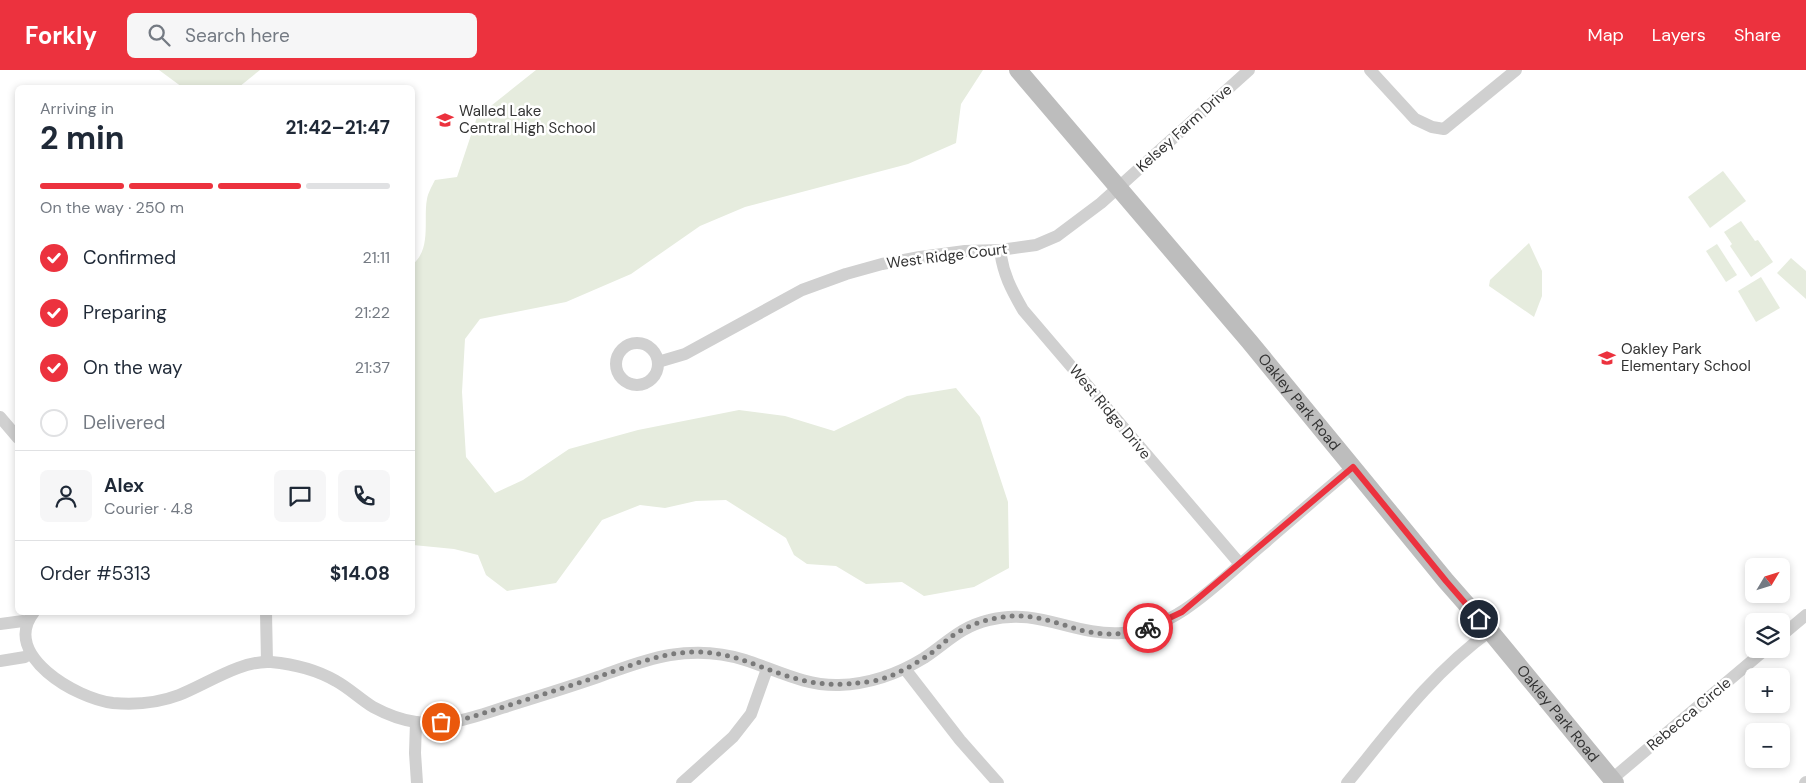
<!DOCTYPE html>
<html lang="en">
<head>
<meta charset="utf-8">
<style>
	body { margin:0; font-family:"DM Sans",sans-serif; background:#f6f6f7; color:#1f2937; height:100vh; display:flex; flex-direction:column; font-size:19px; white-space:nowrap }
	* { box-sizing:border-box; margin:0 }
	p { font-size:16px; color:#747a83 }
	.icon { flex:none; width:28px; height:28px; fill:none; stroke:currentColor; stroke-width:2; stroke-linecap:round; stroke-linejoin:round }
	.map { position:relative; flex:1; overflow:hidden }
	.drawer { position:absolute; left:15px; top:15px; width:400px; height:530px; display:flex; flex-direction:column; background:#fff; border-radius:8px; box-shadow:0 2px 8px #0003 }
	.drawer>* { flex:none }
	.needle { width:32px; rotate:52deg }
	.buttons { position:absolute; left:1745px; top:488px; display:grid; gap:10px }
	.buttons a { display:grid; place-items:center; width:45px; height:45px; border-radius:8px; background:#fff; box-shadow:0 2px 8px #0003; font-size:25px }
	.pin { position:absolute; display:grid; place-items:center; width:42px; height:42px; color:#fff; margin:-21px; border:2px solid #fff; border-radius:50%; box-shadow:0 1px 5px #0007 }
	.courier { position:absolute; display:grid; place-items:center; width:50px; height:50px; margin:-25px; border:4px solid #ec323e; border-radius:50%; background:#fff; color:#222; box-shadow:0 1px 6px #0007 }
	.head em { font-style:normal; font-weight:700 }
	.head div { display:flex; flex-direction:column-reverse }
	.head { display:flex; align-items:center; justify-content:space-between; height:85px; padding:0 25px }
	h1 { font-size:32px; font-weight:700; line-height:38px }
	.bar { display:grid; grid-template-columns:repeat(4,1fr); gap:8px 5px; align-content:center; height:60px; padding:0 25px }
	.bar i { height:6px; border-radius:4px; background:#e0e1e3 }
	.bar .selected { background:#ec323e }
	.bar p { grid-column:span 4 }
	.line { display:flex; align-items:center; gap:12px; padding:0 25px; border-top:1px solid #e0e1e3 }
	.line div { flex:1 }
	.round { display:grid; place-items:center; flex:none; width:52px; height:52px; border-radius:8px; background:#f6f6f7 }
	ol { padding:0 25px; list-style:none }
	li { display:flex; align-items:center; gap:15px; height:55px }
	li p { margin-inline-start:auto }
	li .icon { padding:5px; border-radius:50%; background:#ec323e; color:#fff; stroke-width:4 }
	li:last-child { color:#747a83 }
	li i { width:28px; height:28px; border:2px solid #e0e1e3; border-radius:50% }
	header { display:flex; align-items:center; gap:30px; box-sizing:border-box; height:70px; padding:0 25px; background:#ec323e; color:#fff }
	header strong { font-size:24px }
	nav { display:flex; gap:28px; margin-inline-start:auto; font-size:18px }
	.search { width:350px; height:45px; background:#f6f6f7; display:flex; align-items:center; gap:12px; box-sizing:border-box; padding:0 18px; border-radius:8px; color:#747a83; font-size:19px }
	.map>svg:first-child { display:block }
	.green { fill:#e6ecde }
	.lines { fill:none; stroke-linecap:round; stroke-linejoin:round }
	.street { stroke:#d0d0d0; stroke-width:12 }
	.secondary { stroke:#bdbdbd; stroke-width:18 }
	.done { stroke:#7a7a7a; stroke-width:5; stroke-dasharray:0 9 }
	.route { stroke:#ec323e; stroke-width:6 }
	.labels { text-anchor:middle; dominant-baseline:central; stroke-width:5; stroke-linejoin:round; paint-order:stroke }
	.poi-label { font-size:15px; fill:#333; stroke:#fff; text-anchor:start }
	.street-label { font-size:15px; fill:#333; stroke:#fff }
</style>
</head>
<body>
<header>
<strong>Forkly</strong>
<div class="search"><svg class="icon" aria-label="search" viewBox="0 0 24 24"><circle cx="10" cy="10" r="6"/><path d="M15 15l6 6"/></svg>Search here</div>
<nav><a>Map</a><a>Layers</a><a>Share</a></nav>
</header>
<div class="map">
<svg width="1806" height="713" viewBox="0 0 1806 713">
	<rect width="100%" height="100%" fill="#fff"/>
	<g class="green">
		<polygon points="159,0 260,0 239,17 182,17"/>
		<path d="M 536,0 L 983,0 L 961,34 L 956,73 L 908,94 L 745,137 L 700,156 L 631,204 L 566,232 L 480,249 L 465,269 L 462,322 L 466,387 L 495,423 L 523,410 L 569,379 L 638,360 L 739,340 L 785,346 L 834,361 L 907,326 L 956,318 L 980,347 L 1008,432 L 1009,498 L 974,517 L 924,526 L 902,512 L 866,514 L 836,496 L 807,494 L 794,485 L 786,468 L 726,430 L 696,431 L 665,438 L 640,435 L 602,450 L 556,513 L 507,521 L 486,505 L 478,485 L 454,479 L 413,475 L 412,195 C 432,179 423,150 427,129 C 428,123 432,116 435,110 L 457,107 L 477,47 Z"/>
		<polygon points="1723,101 1746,131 1710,158 1688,127"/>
		<polygon points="1741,151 1755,171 1758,170 1773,192 1751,207 1730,176 1732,174 1724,162"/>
		<polygon points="1529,173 1542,201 1542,226 1534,247 1489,216 1490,210"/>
		<polygon points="1717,174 1737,205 1726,212 1706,181"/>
		<polygon points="1791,188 1806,201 1806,229 1777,203"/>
		<polygon points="1761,207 1780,238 1756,252 1738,221"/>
	</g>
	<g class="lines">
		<g class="street">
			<polyline points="1370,0 1415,49 1432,57 1444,59 1516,0"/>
			<path d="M 1000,180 C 1003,204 1011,219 1023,240 L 1240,494"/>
			<circle cx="637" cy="294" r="21"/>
			<polyline points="658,292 685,284 802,220 846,204 882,194 920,187 965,181 1000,180 1036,175 1057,166 1101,133 1249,0"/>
			<polyline points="0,347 18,368"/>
			<path d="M 34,542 C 0,585 77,629 113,633 C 136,635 158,633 179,625 C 207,614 241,590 271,592 C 293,594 317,600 336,611 C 349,618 360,629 373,637 C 386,644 401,650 416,652 C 448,658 481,645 511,635 C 540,626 569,617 598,607 C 621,599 645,589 670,585 C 695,581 720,582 745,590 C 776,600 805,616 839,615 C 870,614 898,604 924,588 C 948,572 960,557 989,550 C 1038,537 1073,566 1122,563 C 1176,560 1222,509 1261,476 C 1291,450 1322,423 1353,397"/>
			<polyline points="266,542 267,592"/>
			<polyline points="0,554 23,551"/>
			<polyline points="1781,566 1806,545"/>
			<polyline points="0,591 25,587"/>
			<polyline points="905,599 960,670 998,713"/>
			<polyline points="416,652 415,683 417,713"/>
			<polyline points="1612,709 1766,579"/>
			<polyline points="682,713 733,667 751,644 767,599"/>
			<path d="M 1347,713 C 1392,658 1432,603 1490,561"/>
			<polyline points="1805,713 1806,712"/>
		</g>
		<path class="secondary" id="s1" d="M 1018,0 L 1249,271 L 1446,511 L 1490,561 L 1615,713"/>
	</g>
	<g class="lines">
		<path class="done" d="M 441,652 L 461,650 C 504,637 548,623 591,609 C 625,598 660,582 696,582 C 731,582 756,596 787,606 C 818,616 841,616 873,611 C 891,608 912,596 927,586 C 938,579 946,569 957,563 C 971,554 987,549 1003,547 C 1028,543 1051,551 1074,558 C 1097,566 1124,566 1148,558"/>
		<polyline class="route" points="1148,558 1182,542 1353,397 1446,511 1479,549"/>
	</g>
	<defs>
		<g id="school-bare" transform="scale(1.35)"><path d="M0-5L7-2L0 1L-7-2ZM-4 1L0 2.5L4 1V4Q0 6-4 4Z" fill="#ec323e" stroke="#fff" stroke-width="2.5" paint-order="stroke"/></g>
	</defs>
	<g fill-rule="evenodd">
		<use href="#school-bare" x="445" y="50"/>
		<use href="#school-bare" x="1607" y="288"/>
	</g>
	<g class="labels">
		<g class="poi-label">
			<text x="459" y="41">Walled Lake<tspan x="459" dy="17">Central High School</tspan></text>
			<text x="1621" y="279">Oakley Park<tspan x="1621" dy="17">Elementary School</tspan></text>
		</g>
		<g class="street-label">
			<text transform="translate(1184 58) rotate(-42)">Kelsey Farm Drive</text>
			<text transform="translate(947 186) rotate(-7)">West Ridge Court</text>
			<text stroke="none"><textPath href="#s1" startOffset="435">Oakley Park Road</textPath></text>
			<text transform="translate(1110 342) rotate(50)">West Ridge Drive</text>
			<text stroke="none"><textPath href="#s1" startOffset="840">Oakley Park Road</textPath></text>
			<text transform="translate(1689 644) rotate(-40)">Rebecca Circle</text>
		</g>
	</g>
</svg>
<div class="buttons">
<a><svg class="needle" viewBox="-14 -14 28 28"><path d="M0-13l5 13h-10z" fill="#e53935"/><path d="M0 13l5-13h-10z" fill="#747a83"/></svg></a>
<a><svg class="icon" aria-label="layers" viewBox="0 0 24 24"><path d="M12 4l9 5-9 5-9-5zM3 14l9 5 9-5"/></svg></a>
<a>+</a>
<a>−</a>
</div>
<div class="pin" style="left:441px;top:652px;background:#ea580c"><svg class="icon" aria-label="bag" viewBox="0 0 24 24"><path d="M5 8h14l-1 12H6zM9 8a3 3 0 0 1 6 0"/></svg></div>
<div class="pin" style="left:1479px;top:549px;background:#1f2937"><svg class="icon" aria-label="home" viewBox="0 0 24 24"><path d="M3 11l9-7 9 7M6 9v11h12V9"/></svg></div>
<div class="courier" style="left:1148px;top:558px"><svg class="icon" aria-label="bike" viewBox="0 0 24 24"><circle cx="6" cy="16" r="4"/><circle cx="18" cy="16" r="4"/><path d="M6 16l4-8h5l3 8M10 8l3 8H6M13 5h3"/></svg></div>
<section class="drawer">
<div class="head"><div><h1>2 min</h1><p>Arriving in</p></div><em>21:42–21:47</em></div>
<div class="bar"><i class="selected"></i><i class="selected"></i><i class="selected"></i><i></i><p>On the way · 250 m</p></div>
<ol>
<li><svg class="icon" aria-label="check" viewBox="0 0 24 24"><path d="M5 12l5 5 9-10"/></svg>Confirmed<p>21:11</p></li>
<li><svg class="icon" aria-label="check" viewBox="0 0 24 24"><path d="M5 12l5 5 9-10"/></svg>Preparing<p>21:22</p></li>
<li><svg class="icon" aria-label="check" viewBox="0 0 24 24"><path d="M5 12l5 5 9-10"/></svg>On the way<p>21:37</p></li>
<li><i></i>Delivered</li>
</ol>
<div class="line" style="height:90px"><a class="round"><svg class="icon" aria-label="person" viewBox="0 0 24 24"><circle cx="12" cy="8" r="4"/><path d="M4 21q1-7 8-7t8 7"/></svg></a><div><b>Alex</b><p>Courier · 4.8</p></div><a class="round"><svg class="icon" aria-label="chat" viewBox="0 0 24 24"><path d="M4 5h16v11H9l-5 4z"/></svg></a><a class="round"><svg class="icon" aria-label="phone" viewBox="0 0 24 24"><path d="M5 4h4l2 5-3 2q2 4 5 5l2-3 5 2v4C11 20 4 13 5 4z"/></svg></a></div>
<div class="line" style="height:65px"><div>Order #5313</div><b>$14.08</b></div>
</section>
</div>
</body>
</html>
